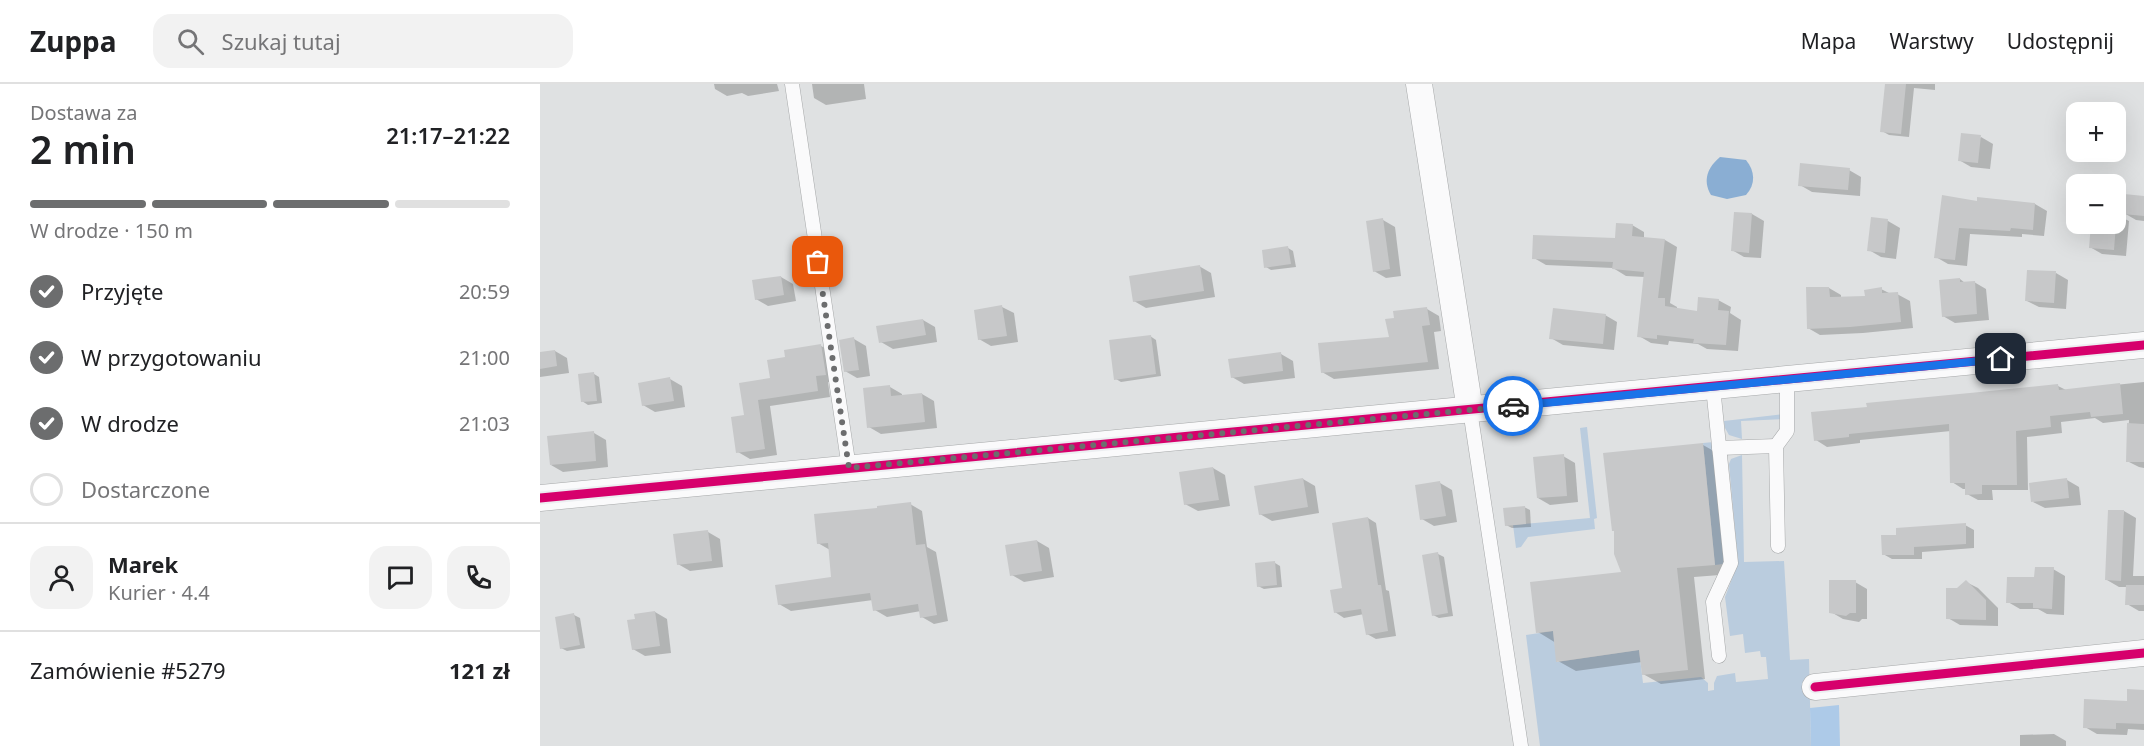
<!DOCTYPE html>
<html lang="pl">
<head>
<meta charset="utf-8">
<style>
	body { margin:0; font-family:"Noto Sans",sans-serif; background:#f2f2f2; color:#202124; height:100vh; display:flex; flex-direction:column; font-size:22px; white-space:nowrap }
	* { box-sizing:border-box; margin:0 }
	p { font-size:20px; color:#757577 }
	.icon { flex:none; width:33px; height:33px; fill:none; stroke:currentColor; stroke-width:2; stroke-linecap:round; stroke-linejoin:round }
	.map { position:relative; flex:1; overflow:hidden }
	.details { display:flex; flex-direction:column; background:#fff; width:540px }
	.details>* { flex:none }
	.fabs { position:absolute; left:1526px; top:18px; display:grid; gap:12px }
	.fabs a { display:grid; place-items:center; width:60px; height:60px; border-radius:12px; background:#fff; box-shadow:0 6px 24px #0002; font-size:30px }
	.pin { position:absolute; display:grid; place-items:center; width:51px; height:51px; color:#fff; margin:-26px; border-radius:12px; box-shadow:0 3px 9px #0006 }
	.courier { position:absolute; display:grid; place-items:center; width:60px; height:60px; margin:-30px; border:4px solid #1a73e8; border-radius:50%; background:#fff; color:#222; box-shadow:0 2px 8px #0007 }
	.head em { font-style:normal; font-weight:600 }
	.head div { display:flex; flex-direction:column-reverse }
	.head { display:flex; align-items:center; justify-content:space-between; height:102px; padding:0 30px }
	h1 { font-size:39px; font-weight:600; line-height:45px }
	.bar { display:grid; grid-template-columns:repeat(4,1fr); gap:9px 6px; align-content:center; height:72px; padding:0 30px }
	.bar i { height:8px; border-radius:4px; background:#e0e0e0 }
	.bar .selected { background:#6c6d6e }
	.bar p { grid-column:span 4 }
	.line { display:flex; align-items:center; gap:15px; padding:0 30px; border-top:2px solid #e0e0e0 }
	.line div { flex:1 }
	.round { display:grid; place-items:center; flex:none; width:63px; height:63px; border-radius:18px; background:#f2f2f2 }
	ol { padding:0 30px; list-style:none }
	li { display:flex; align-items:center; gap:18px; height:66px }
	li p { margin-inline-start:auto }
	li .icon { padding:6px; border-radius:50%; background:#6c6d6e; color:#fff; stroke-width:4 }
	li:last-child { color:#757577 }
	li i { width:33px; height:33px; border:3px solid #e0e0e0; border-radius:50% }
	header { display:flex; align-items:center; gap:36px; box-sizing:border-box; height:84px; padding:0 30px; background:#fff; border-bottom:2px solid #e0e0e0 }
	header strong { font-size:28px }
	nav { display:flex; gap:33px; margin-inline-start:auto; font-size:21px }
	.search { width:420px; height:54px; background:#f2f2f2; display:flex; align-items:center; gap:15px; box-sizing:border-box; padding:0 21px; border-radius:18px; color:#757577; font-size:22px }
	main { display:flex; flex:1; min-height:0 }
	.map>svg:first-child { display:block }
	.green { fill:#baccde }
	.forest { fill:#adcae8 }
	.water { fill:#8aaed3 }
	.shadow { fill:#0003 }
	.building { fill:#c7c8c9 }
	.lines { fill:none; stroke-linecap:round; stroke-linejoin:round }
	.service-casing { stroke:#a6a8a9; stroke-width:15 }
	.minor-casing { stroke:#a6a8a9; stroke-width:27 }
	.service { stroke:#fafafb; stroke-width:14 }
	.minor { stroke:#fafafb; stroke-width:26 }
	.cycleway-casing { stroke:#eceef1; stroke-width:13 }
	.cycleway { stroke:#d6006c; stroke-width:9 }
	.done { stroke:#6c6d6e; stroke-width:6; stroke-dasharray:0 10.8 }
	.route { stroke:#1a73e8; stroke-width:8 }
</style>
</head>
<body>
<header>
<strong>Zuppa</strong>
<div class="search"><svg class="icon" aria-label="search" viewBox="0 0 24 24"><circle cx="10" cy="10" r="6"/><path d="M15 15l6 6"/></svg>Szukaj tutaj</div>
<nav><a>Mapa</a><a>Warstwy</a><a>Udostępnij</a></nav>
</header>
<main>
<section class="details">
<div class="head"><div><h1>2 min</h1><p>Dostawa za</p></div><em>21:17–21:22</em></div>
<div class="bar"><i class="selected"></i><i class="selected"></i><i class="selected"></i><i></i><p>W drodze · 150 m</p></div>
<ol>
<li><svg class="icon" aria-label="check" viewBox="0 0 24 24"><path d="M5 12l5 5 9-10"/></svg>Przyjęte<p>20:59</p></li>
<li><svg class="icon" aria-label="check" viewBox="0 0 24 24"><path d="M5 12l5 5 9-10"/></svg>W przygotowaniu<p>21:00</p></li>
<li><svg class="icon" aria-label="check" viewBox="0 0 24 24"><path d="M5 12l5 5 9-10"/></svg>W drodze<p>21:03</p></li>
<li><i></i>Dostarczone</li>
</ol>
<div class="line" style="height:108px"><a class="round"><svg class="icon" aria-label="person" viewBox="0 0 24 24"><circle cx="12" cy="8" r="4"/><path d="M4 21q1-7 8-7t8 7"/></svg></a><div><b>Marek</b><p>Kurier · 4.4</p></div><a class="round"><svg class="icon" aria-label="chat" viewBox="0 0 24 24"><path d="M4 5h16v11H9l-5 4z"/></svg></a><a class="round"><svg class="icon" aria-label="phone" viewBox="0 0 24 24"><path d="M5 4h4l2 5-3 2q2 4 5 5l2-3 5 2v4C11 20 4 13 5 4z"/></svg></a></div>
<div class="line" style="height:78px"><div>Zamówienie #5279</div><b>121 zł</b></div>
</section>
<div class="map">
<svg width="1604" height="662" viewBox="0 0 1604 662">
	<rect width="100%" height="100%" fill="#dfe1e2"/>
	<g class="green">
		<polygon points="1244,330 1244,335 1201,337 1202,355 1189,351 1185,344 1184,337"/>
		<polygon points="1047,343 1057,434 1054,435 1055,445 988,453 981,463 976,464 973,441 1050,434 1040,344"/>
		<polygon points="1174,358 1186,474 1183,480 1175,481 1163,359"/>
		<polygon points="1202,371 1204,478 1244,477 1250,576 1269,575 1271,662 1000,662 986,551 1013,547 1017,578 1099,566 1103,599 1161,593 1168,599 1168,607 1174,606 1174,599 1177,592 1195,589 1196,598 1228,595 1226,573 1221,573 1220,567 1205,569 1203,550 1190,552 1185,513 1198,479 1189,380 1191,375"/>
	</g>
	<polygon class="forest" points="1299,621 1300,662 1271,662 1270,624"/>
	<path class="water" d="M 1180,73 L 1206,76 C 1215,87 1216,100 1206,111 L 1187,115 L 1171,111 C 1162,96 1168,83 1180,73 Z"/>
	<g class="shadow">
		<polygon points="174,0 237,0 239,7 208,12 202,9 187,12 175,5"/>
		<polygon points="272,0 324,0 326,15 286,21 274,14"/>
		<polygon points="1347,0 1395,0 1395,6 1374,4 1369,53 1349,51 1342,47"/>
		<polygon points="1441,53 1453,60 1450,85 1431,83 1419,76"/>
		<polygon points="1309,86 1321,93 1320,112 1272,108 1260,101"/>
		<polygon points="1604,114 1604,137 1596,136 1584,129"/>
		<polygon points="1438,118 1495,120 1507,127 1504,152 1482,150 1482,153 1430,150 1427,182 1408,180 1396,173"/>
		<polygon points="1195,129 1212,130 1224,137 1221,174 1204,173 1192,166"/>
		<polygon points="1575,130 1589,137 1586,172 1562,170 1550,163 1553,140 1575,140"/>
		<polygon points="1332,135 1348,137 1360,144 1356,175 1341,173 1329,166"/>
		<polygon points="843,136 855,143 861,192 846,194 834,187"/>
		<polygon points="1092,141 1104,148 1104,155 1125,156 1137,163 1130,219 1137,223 1137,225 1158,228 1178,216 1191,223 1190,229 1201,236 1198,267 1167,265 1158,260 1129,257 1128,261 1111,259 1099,252 1105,193 1086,192 1073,184 1006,181 994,174 1076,156"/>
		<polygon points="748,164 753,167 756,183 731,186 726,183"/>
		<polygon points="659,182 671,189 675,213 606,224 594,217"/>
		<polygon points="1516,189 1528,196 1526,225 1499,223 1487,217"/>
		<polygon points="241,193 253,200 256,217 228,222 216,215"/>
		<polygon points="1420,195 1425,199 1434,198 1446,205 1449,236 1415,239 1403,232"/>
		<polygon points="1289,204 1301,211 1301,215 1326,214 1341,205 1351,210 1357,210 1370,217 1373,244 1323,249 1280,251 1268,244"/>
		<polygon points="462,223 474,229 478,258 451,262 439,255"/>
		<polygon points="887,225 899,232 901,247 894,248 899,285 794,295 782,288 850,254"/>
		<polygon points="1065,231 1077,238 1074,266 1023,261 1011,254"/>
		<polygon points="383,236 395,243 397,258 353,265 341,258"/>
		<polygon points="610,252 616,256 621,292 581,298 576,295"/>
		<polygon points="314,255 326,262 330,292 317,294 305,287"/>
		<polygon points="281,262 293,268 297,297 288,298 290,313 230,322 237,371 210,375 198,368 205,332 247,274"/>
		<polygon points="15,267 27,274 29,289 0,293 0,269"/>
		<polygon points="741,270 753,277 755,294 704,300 692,293"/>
		<polygon points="54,290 59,293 62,319 48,321 42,317"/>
		<polygon points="130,295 142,302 145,323 115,328 103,321"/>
		<polygon points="1604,298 1604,384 1599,383 1587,377 1589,336 1563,339 1555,334 1521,338 1522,349 1487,353 1488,406 1452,406 1453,416 1438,416 1427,410 1427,405 1423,405 1412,398 1411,347 1320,356 1320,359 1287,363 1276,356 1518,302 1526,306"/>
		<polygon points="350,303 362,310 362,312 382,310 394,317 397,344 341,350 329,343"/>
		<polygon points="54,349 66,356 68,383 23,388 11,381"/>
		<polygon points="1163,361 1181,371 1193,490 1154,493 1165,595 1121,600 1103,590 1102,578 1036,587 1018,577 1016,559 998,548 1084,489"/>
		<polygon points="1023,372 1035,379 1038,418 1010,421 998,414"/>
		<polygon points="673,384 685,391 690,422 658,427 645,420"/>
		<polygon points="763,395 775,402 779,429 732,437 720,430"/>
		<polygon points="1527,396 1539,403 1541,421 1505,424 1493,418"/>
		<polygon points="900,399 912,406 917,438 894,442 882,435"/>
		<polygon points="370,420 382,427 387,463 396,468 408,537 394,540 382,533 381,527 347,533 335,526 333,516 251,527 239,520 292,495 290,466 278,459 339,425"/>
		<polygon points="984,423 990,426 991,443 972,444 966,441"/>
		<polygon points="1584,427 1596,434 1593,492 1604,492 1604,527 1599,527 1587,520 1587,503 1579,503 1567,496"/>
		<polygon points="828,434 836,439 846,506 849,507 856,552 836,555 827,550 824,530 804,534 795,528"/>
		<polygon points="1425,441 1434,446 1434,464 1382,468 1382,475 1352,475 1343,470 1358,452"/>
		<polygon points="168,448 180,455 183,483 150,487 138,480"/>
		<polygon points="497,457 509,464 514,493 484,498 472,491"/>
		<polygon points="898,470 904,473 913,532 899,534 893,531"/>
		<polygon points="735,479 740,482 742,503 724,505 718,502"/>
		<polygon points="1513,485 1525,492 1524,531 1507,530 1498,525 1480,525 1468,518 1496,495"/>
		<polygon points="1315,498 1327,505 1327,535 1322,535 1319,538 1303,535 1291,528"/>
		<polygon points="1426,498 1438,504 1458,524 1458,542 1420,541 1408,534 1418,506"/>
		<polygon points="115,528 127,535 131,569 105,572 93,565"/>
		<polygon points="34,531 40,534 45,564 27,567 21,564"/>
		<polygon points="1604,607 1604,646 1588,645 1587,651 1557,650 1545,643"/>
		<polygon points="1514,650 1526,657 1526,662 1480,662 1480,651"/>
	</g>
	<g class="building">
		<polygon points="1345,0 1366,0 1361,50 1340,48"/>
		<polygon points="1421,49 1441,51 1438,79 1418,77"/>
		<polygon points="1260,79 1310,84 1308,106 1258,102"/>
		<polygon points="1584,110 1604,112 1604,132 1583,130"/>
		<polygon points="1402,111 1437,117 1437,113 1495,119 1493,146 1471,144 1470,147 1419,144 1415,176 1394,174"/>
		<polygon points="1194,128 1212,129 1209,169 1191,167"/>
		<polygon points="1331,133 1348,135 1345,169 1327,167"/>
		<polygon points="843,134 850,185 833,188 826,137"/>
		<polygon points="1076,139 1093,140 1092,152 1125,155 1118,214 1125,214 1125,222 1157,227 1158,213 1179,215 1178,226 1189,227 1186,261 1153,259 1154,255 1117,251 1117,255 1097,253 1104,188 1072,185 1073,178 992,175 993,151 1075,154"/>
		<polygon points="1551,140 1576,140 1574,166 1549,164"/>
		<polygon points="748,162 751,180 724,184 722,166"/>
		<polygon points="660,181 664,207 593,218 589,192"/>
		<polygon points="1487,186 1516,187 1514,219 1485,217"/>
		<polygon points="241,192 244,211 215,216 212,196"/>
		<polygon points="1420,194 1420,198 1435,197 1437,230 1402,233 1399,196"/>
		<polygon points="1266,203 1289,203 1290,213 1325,212 1324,206 1342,203 1342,209 1358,208 1361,238 1310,243 1267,245"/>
		<polygon points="462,221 467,252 438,256 434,226"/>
		<polygon points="887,223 890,241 882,242 888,278 781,289 778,259 849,253 845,235 854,234 853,227"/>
		<polygon points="1013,224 1066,230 1063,260 1009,255"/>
		<polygon points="383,235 386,251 339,259 336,242"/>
		<polygon points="611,251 616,290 574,296 569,256"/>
		<polygon points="314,253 319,286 304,288 299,256"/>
		<polygon points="281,260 286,291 276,292 278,307 218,316 225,365 196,369 191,333 204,331 199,299 230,294 227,276 245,273 244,266"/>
		<polygon points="15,266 17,282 0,285 0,268"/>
		<polygon points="741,268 743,287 691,294 688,275"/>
		<polygon points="54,288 57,317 41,318 38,290"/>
		<polygon points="130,293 134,317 102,322 98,299"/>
		<polygon points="1580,299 1583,330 1551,333 1550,328 1510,332 1511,343 1476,347 1477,401 1442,401 1442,410 1425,411 1425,399 1410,399 1409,340 1309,350 1309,353 1274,357 1271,328 1327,323 1326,319 1440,308 1518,300 1519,306"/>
		<polygon points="350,301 351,312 382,309 385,338 327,344 323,304"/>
		<polygon points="1587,339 1604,340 1604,378 1586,378"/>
		<polygon points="54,347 56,377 10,381 7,352"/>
		<polygon points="1163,359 1175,481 1137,484 1148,586 1102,591 1099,566 1016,578 1013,547 996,549 990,498 1081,488 1074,470 1074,447 1072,447 1063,369"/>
		<polygon points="1024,370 1027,412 997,414 993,373"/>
		<polygon points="673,383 679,416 644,421 639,388"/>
		<polygon points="763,394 768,423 719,431 714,402"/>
		<polygon points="1527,394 1529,414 1491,418 1489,399"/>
		<polygon points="900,397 906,432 880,436 875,401"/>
		<polygon points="371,418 376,461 385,460 397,531 380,534 378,520 333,527 330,509 238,521 235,501 291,493 288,459 277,460 274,430 337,424 337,422"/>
		<polygon points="985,422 986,440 965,442 963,424"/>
		<polygon points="1568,426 1584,426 1581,497 1565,496"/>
		<polygon points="828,433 838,501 841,501 848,547 826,551 821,525 794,529 790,506 802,504 792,439"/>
		<polygon points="1426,439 1426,460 1374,463 1374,471 1342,471 1341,451 1356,451 1356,444"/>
		<polygon points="168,446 172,477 137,481 133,450"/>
		<polygon points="497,456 502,487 470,492 465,461"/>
		<polygon points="898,468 908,529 892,532 882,471"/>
		<polygon points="735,477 737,501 717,503 715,479"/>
		<polygon points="1495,483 1514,483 1512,525 1493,524 1493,519 1466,519 1467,493 1494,493"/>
		<polygon points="1289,496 1316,496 1316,529 1310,529 1306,532 1289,529"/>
		<polygon points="1426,496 1446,516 1446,536 1406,535 1406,504 1417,504"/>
		<polygon points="1586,501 1604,501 1604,521 1585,521"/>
		<polygon points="115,527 120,562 92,566 87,536 95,535 94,530"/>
		<polygon points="34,529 40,561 20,565 15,533"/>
		<polygon points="1587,605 1604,606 1604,640 1576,639 1576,645 1543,644 1544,615 1587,617"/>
	</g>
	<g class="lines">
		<g class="service-casing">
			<g id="service">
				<polyline points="252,0 309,384"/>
				<polyline points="1173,303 1191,479 1173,518 1179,572"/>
				<polyline points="930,326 981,662"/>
				<polyline points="1179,364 1236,362"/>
				<polyline points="1238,462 1236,362 1247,347 1247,296"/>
			</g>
		</g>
		<g class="minor-casing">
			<g id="minor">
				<polyline points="879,0 930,326"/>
				<polyline points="0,414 1604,261"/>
				<polyline points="1275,603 1604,569"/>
			</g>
		</g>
		<use href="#service" class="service"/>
		<use href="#minor" class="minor"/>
		<g class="cycleway-casing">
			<g id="cycleway">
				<polyline points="0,414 1604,261"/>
				<polyline points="1275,603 1604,569"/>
			</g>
		</g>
		<use href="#cycleway" class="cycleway"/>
	</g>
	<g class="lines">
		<polyline class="done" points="278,178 309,384 973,322"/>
		<polyline class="route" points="973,322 1461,275"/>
	</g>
</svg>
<div class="fabs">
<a>+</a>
<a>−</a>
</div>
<div class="pin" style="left:278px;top:178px;background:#ea580c"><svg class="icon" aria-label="bag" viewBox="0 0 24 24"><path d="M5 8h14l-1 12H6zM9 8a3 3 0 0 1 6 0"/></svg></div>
<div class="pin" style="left:1461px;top:275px;background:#1f2937"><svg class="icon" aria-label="home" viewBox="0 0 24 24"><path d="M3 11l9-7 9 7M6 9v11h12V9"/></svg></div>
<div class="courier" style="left:973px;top:322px"><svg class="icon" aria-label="car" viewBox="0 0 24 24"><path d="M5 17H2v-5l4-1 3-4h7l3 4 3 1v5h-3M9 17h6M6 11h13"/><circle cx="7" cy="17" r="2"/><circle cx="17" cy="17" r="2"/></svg></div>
</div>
</main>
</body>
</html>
